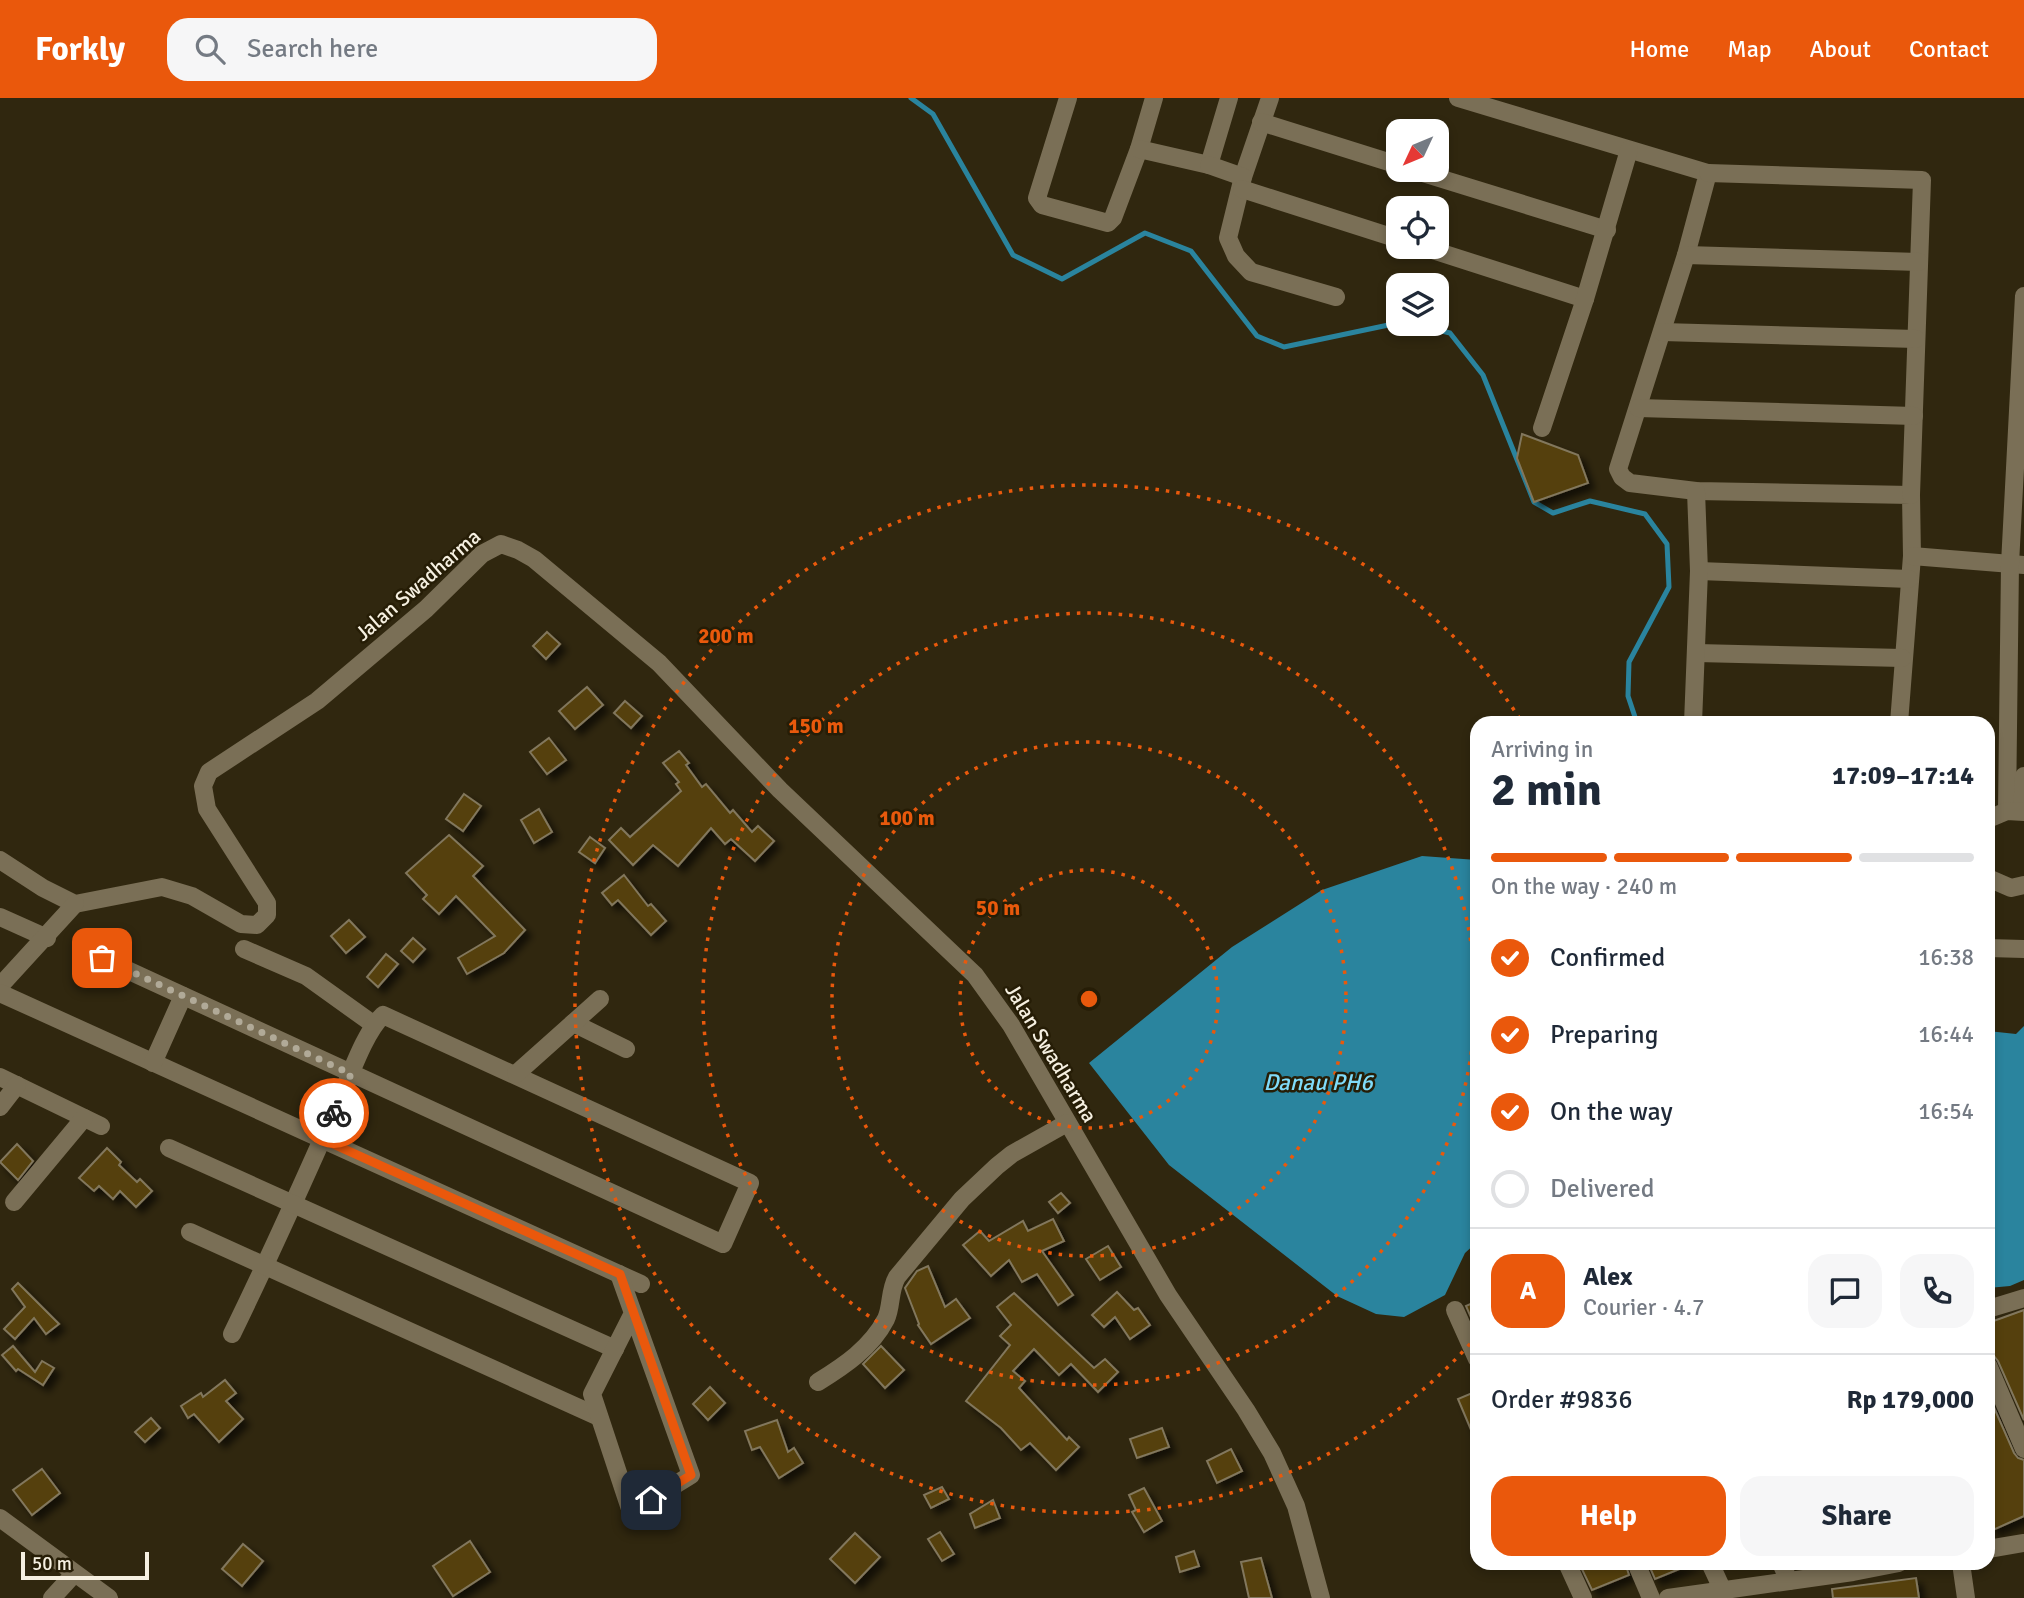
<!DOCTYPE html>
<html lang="en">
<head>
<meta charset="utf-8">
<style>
	body { margin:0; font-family:Signika,sans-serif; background:#f6f6f7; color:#1f2937; height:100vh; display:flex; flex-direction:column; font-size:26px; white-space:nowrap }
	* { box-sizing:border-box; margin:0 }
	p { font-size:23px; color:#747a83 }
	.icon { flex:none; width:38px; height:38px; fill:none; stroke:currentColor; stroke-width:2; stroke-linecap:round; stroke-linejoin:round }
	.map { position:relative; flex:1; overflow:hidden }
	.details { position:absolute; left:1470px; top:618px; width:525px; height:854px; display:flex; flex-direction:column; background:#fff; border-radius:21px; box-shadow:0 4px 10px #0003 }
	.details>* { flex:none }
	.needle { width:46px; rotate:226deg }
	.fabs { position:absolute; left:1386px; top:21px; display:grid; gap:14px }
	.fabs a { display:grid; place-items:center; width:63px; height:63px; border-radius:14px; background:#fff; box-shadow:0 4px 10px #0003; font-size:35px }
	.scale { position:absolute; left:21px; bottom:18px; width:128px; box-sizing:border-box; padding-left:7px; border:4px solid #f6f0e1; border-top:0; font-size:19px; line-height:24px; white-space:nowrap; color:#f6f0e1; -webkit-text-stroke:5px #261d06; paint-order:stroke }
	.pin { position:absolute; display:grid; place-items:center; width:60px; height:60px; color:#fff; margin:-30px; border-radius:14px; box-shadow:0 4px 10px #0006 }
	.courier { position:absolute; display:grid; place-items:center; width:70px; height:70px; margin:-35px; border:5px solid #ea580c; border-radius:50%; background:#fff; color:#222; box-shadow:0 2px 9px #0007 }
	.summary em { font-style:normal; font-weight:700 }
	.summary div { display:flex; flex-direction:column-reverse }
	.summary { display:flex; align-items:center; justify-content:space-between; height:119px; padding:0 21px }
	h1 { font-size:46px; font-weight:700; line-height:52px }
	.bar { display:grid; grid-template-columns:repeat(4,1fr); gap:10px 7px; align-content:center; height:84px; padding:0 21px }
	.bar i { height:9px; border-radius:5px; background:#e0e1e3 }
	.bar .current { background:#ea580c }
	.bar p { grid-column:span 4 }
	.line { display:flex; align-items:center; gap:18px; padding:0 21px; border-top:2px solid #e0e1e3 }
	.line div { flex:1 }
	.round { display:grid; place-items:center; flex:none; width:74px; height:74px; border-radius:21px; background:#f6f6f7 }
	ol { padding:0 21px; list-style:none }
	li { display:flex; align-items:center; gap:21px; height:77px }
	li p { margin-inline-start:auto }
	li .icon { padding:7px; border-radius:50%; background:#ea580c; color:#fff; stroke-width:4 }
	li:last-child { color:#747a83 }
	li i { width:38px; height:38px; border:4px solid #e0e1e3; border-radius:50% }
	.action { display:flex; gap:14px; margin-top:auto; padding:14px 21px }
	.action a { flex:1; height:80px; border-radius:21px; background:#ea580c; color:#fff; font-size:28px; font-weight:700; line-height:80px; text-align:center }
	.action a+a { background:#f6f6f7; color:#1f2937 }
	header { display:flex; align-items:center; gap:42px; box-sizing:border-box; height:98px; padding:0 35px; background:#ea580c; color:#fff }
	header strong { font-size:33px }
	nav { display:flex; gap:38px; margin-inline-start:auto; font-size:24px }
	.search { width:490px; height:63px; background:#f6f6f7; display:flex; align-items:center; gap:18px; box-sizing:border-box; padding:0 24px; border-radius:21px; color:#747a83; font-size:26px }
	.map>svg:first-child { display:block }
	.water { fill:#2a849e }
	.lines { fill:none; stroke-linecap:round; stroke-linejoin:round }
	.stream { stroke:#2a849e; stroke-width:5 }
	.building { fill:#544009; stroke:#82775d; stroke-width:2; filter:url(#shadow) }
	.street { stroke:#7a6f56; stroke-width:18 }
	.done { stroke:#b1aa98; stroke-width:7; stroke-dasharray:0 12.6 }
	.route { stroke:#ea580c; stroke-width:9 }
	.ring { fill:none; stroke:#e8590c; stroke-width:3.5; stroke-dasharray:3.5 7 }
	.labels { text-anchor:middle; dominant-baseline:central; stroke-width:5; stroke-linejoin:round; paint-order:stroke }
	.street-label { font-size:21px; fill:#f6f0e1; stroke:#261d06 }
	.water-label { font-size:23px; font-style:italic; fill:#80dcfa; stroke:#261d06 }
	.centre { fill:#e8590c; stroke:#261d06; stroke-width:3.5 }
	.ring-label { font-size:21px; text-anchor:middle; font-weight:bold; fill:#e8590c; stroke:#261d06; stroke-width:5; stroke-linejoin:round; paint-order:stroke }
</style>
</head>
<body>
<header>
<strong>Forkly</strong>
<div class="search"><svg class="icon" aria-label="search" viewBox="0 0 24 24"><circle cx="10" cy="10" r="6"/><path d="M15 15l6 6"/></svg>Search here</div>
<nav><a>Home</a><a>Map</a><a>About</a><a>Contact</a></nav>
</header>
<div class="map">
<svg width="2024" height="1500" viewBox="0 0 2024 1500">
	<defs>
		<filter id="shadow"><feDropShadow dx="6" dy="6" stdDeviation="3.5" flood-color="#0009"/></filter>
	</defs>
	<rect width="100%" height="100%" fill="#30270f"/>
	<g class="water">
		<polygon points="1422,758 1477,762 1477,1144 1465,1155 1445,1197 1404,1219 1376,1216 1337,1198 1169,1067 1089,965 1232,849 1322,792"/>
		<polygon points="2024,928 2024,1182 2010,1188 1988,1190 1988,933 2016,936"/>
	</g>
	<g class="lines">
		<g class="stream">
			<polyline points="911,0 933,16 1013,157 1062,181 1145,135 1191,153 1257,238 1284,249 1398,225"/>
			<polyline points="1414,226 1450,235 1483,277 1534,404 1553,415 1590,403 1645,416 1667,446 1669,489 1629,564 1628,598 1637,625"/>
		</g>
	</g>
	<g class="building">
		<polygon points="1522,336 1578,357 1588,385 1534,404 1517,360"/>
		<polygon points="547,534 560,546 546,561 533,548"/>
		<polygon points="587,589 603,607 575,631 559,613"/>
		<polygon points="625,603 642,618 631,630 614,615"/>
		<polygon points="549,640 566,662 547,676 530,654"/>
		<polygon points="679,653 689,665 686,667 702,689 706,686 730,715 733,712 752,734 758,728 774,743 755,763 731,741 725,746 711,730 678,768 653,747 633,767 609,742 621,730 630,739 681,693 676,686 679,684 663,665"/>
		<polygon points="464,696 481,708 463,733 446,721"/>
		<polygon points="539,711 552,734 534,745 521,722"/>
		<polygon points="449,737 483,768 473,778 525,832 504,855 467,876 458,860 495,838 456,798 439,816 423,801 427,797 406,775"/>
		<polygon points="590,739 605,750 595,765 579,754"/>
		<polygon points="624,777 648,808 651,806 666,823 651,837 618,802 612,807 602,795"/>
		<polygon points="349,822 365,839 346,855 331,838"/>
		<polygon points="413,840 425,851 413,864 401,853"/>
		<polygon points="386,856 398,866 378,889 367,879"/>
		<polygon points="17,1046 33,1063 18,1082 0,1064"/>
		<polygon points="107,1050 121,1064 119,1067 137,1084 140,1081 152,1093 136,1109 120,1093 113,1101 99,1088 94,1093 79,1080"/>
		<polygon points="1061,1095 1070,1105 1058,1115 1049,1104"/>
		<polygon points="1053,1121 1064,1143 1042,1153 1073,1197 1058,1207 1037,1176 1022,1184 1009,1162 991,1178 963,1147 980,1133 989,1143 1023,1123 1028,1133"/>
		<polygon points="1108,1148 1121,1169 1100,1182 1086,1161"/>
		<polygon points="928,1168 945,1209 956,1201 970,1220 931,1246 918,1227 919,1226 905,1190 917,1173"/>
		<polygon points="18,1185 59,1226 46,1236 34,1220 15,1241 4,1231 25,1209 12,1191"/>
		<polygon points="1117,1194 1134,1212 1138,1210 1150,1227 1130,1241 1115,1219 1104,1229 1092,1217"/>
		<polygon points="1014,1195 1094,1270 1105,1261 1118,1274 1098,1294 1071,1266 1059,1277 1034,1251 1013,1273 1025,1283 1019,1290 1067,1342 1069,1339 1079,1349 1056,1372 1030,1345 1021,1352 1001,1330 966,1303 1010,1247 1000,1238 1011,1227 997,1209"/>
		<polygon points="1477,1203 1477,1233 1466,1208"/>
		<polygon points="2024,1212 2024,1322 1998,1263 1994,1258 1988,1256 1988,1225"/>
		<polygon points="13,1248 35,1274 42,1263 54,1270 43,1287 18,1271 16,1273 2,1257"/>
		<polygon points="881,1248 904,1272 885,1290 863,1266"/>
		<polygon points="225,1282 236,1295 226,1303 243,1321 219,1344 194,1316 188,1320 181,1308 201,1295 203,1299"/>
		<polygon points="710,1289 725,1305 708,1322 693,1306"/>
		<polygon points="1477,1293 1477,1346 1458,1301"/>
		<polygon points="1988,1296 2014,1355 2018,1360 2024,1362 2024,1418 1993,1432 1988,1421"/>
		<polygon points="151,1320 160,1330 145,1344 135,1334"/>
		<polygon points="777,1322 788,1354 794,1350 803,1365 779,1380 760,1349 752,1352 745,1333"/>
		<polygon points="1162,1330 1169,1349 1137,1360 1130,1341"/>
		<polygon points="1231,1351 1242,1373 1217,1385 1207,1363"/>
		<polygon points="42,1371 60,1395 32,1417 13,1392"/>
		<polygon points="942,1389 949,1401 931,1410 924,1397"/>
		<polygon points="1144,1390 1162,1423 1144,1434 1132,1414 1136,1412 1129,1397"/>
		<polygon points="993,1402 1000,1420 975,1430 970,1416"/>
		<polygon points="940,1434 954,1456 942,1463 928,1441"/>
		<polygon points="855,1435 880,1459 855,1485 830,1461"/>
		<polygon points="470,1443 490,1474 453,1498 433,1468"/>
		<polygon points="243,1446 263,1463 242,1488 222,1471"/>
		<polygon points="1194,1453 1199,1468 1180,1474 1176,1459"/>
		<polygon points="1261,1460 1272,1500 1249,1500 1241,1464"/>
		<polygon points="1579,1465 1625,1465 1629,1477 1592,1492"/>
		<polygon points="1648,1465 1694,1465 1655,1481"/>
		<polygon points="1916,1480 1919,1500 1833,1500 1832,1491"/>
	</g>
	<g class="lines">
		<g class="street">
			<polyline points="1068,0 1037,100 1042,107 1108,125 1113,120 1139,51 1154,0"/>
			<polyline points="1270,0 1243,79 1228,140 1236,158 1251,174 1336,199"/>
			<polyline points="1458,0 1708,75 1686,157 1618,371 1622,379 1630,385 1696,393 1911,397 1912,458 1899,625"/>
			<polyline points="1261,24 1398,67"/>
			<polyline points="1139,51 1209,67 1229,0"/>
			<polyline points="1209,67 1243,79"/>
			<polyline points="1413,72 1607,132"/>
			<polyline points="1708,75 1922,82 1911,397"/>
			<polyline points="1242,91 1398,141"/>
			<polyline points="1423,149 1585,201"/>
			<polyline points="1686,157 1919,164"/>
			<polyline points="1662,234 1916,241"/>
			<polyline points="1638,310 1914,318"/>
			<polyline points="1542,330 1585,201 1629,52"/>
			<polyline points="1912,458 2024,467"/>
			<polyline points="1699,473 1909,481"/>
			<polyline points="1697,555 1902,560"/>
			<polyline points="1693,625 1699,473 1696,393"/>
			<polyline points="2007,713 2010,466 2024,198"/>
			<polyline points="2022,713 2024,678"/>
			<polyline points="1988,721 2007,713 2024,714"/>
			<polyline points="0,762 43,790 75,806 162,789 192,798 241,826 257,827 267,817 267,805 207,711 203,688 209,674 317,603 426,511 482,456 501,446 518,452 534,461 659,565 780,692 975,877 1011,927 1168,1197 1246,1312 1272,1355 1296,1408 1321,1500"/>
			<polyline points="1988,780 2011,790 2024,787"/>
			<polyline points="0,819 47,840"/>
			<polyline points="1988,850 2024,851"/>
			<polyline points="244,851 306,878 373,926"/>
			<path d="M 101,860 L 723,1146 L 750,1085 L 383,917 C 363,936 348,985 335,1012 C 302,1087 268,1162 232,1236"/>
			<polyline points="0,888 75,806"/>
			<polyline points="0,895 641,1186"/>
			<polyline points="573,925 626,951"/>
			<polyline points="153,965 183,898"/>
			<polyline points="516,976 600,901"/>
			<polyline points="0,979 101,1028"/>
			<polyline points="0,1009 17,987"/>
			<polyline points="169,1050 615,1251"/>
			<polyline points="14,1104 84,1020"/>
			<polyline points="190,1134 599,1319"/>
			<polyline points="619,1176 691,1377 631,1414 592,1296 633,1215"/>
			<polyline points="1988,1211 2024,1200"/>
			<polyline points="1455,1212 1477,1261"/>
			<polyline points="1988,1267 2024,1351"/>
			<path d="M 818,1284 C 844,1268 871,1250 886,1221 C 892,1208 889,1193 897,1179 L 962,1101 L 997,1068 L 1012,1056 L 1067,1025"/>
			<polyline points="0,1420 109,1500"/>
			<polyline points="1988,1451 2024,1445"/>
			<polyline points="1567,1465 1583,1500"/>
			<polyline points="1636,1465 1651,1500"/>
			<polyline points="1710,1465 1723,1493"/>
			<polyline points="1781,1465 1789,1483"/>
			<polyline points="1961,1465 1966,1500"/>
			<polyline points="52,1500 74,1476"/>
			<polyline points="1668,1500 1853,1474 1899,1465"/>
		</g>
	</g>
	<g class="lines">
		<polyline class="done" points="102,860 351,976 334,1015"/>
		<polyline class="route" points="334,1015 322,1041 620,1176 691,1377 651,1402"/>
	</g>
	<g class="ring">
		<circle cx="1089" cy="901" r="129"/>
		<circle cx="1089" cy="901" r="257"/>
		<circle cx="1089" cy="901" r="386"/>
		<path d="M1477 1238A514 514 0 1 1 1520 621"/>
	</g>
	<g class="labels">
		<g class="street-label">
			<text transform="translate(418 487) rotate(-41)">Jalan Swadharma</text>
			<text transform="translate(1051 955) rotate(59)">Jalan Swadharma</text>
		</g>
		<g class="water-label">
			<text x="1318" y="984">Danau PH6</text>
		</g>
	</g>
	<circle cx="1089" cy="901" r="10" class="centre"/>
	<g class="ring-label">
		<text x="726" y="545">200 m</text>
		<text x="816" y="635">150 m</text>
		<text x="907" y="727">100 m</text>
		<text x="998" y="817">50 m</text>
	</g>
</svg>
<div class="fabs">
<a><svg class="needle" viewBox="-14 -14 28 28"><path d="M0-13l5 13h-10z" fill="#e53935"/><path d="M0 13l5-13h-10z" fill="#747a83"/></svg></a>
<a><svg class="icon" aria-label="locate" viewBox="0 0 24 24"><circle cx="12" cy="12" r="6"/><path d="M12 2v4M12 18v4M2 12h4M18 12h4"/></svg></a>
<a><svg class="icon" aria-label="layers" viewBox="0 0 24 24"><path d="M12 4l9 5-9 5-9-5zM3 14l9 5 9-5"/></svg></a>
</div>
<div class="scale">50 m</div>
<div class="pin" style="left:102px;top:860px;background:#ea580c"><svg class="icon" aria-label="bag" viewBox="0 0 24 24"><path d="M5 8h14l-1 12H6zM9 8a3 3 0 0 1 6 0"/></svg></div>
<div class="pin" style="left:651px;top:1402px;background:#1f2937"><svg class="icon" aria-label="home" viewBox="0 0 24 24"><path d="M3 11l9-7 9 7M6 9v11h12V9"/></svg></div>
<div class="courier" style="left:334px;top:1015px"><svg class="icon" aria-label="bike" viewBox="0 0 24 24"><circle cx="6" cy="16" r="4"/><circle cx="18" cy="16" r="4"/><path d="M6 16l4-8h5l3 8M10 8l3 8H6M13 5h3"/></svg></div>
<section class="details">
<div class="summary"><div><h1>2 min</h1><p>Arriving in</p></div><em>17:09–17:14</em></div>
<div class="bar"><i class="current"></i><i class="current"></i><i class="current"></i><i></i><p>On the way · 240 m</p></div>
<ol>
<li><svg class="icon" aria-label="check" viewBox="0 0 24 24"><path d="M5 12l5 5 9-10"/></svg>Confirmed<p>16:38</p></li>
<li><svg class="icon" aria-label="check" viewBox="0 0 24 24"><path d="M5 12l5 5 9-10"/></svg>Preparing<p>16:44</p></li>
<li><svg class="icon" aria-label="check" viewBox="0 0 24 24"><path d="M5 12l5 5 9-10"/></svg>On the way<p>16:54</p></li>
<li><i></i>Delivered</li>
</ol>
<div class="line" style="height:126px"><b class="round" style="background:#ea580c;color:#fff">A</b><div><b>Alex</b><p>Courier · 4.7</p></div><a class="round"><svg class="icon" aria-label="chat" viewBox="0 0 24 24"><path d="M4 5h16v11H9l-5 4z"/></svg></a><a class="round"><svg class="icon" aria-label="phone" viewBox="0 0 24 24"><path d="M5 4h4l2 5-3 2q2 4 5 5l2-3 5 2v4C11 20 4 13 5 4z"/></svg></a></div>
<div class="line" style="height:91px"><div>Order #9836</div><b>Rp 179,000</b></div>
<div class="action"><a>Help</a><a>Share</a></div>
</section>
</div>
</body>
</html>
